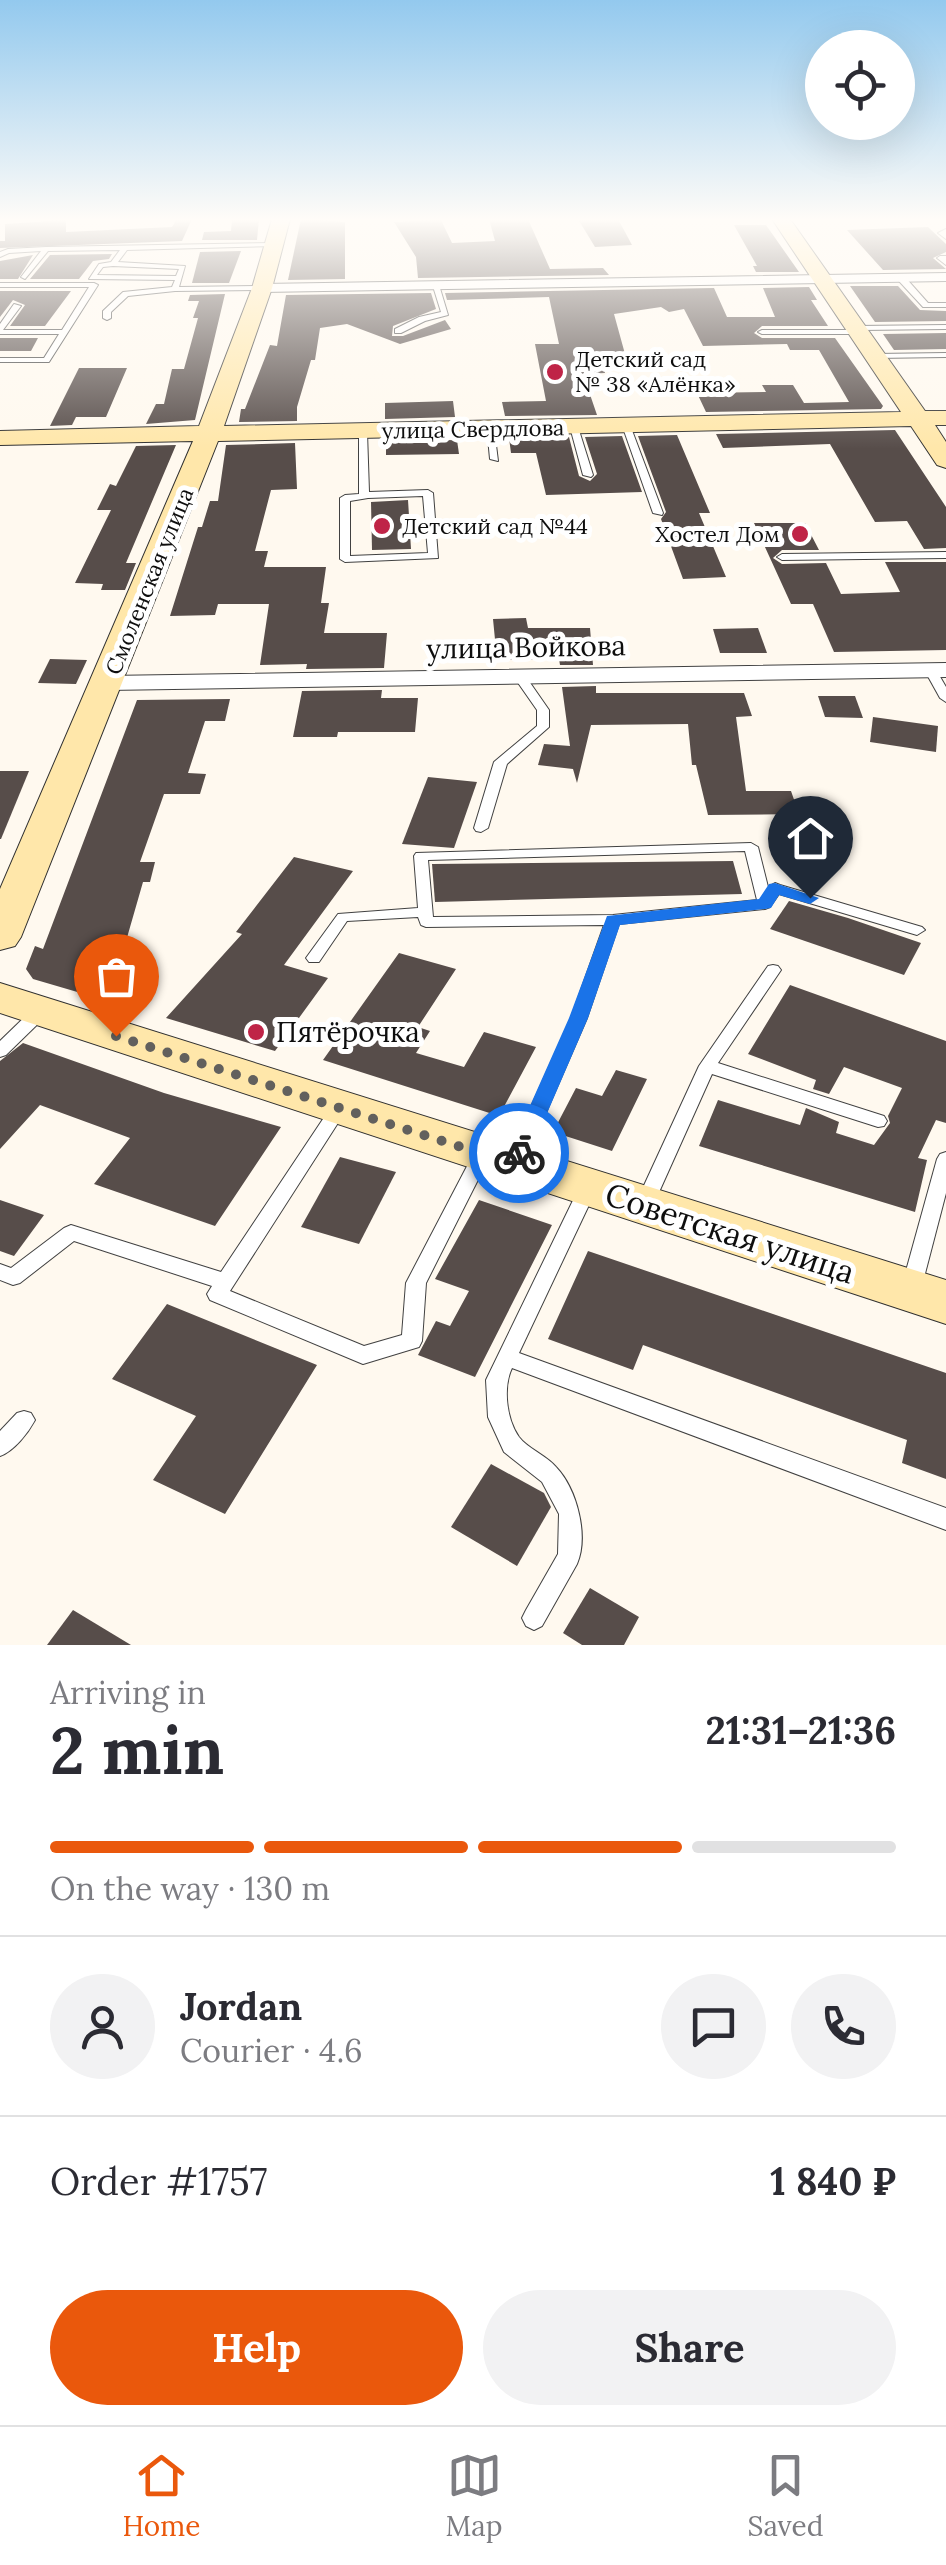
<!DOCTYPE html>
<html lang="en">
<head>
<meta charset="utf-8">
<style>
	body { margin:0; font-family:Lora,serif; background:#f2f2f3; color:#2b2b33; height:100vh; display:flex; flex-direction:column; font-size:38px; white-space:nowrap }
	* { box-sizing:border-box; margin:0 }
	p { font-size:32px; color:#7c7c81 }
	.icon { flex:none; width:55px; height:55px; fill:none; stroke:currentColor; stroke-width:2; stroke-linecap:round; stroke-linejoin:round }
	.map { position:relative; height:1645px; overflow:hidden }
	.panel { display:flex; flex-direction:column; background:#fff; flex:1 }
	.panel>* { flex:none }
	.controls { position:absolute; left:805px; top:30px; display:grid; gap:20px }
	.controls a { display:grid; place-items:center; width:110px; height:110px; border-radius:50%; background:#fff; box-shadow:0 10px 40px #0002; font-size:50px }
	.pin { position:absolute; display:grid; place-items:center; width:85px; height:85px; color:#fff; margin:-102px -42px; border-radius:50% 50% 50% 0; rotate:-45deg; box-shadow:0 0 10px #0007 }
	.pin .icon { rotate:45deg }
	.courier { position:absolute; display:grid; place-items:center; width:100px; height:100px; margin:-50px; border:8px solid #1a73e8; border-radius:50%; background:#fff; color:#222; box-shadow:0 2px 12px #0007 }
	.summary em { font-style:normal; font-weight:700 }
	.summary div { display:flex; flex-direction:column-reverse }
	.summary { display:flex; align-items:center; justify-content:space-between; height:170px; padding:0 50px }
	h1 { font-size:65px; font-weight:700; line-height:75px }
	.bar { display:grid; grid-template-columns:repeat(4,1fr); gap:15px 10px; align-content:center; height:120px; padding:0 50px }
	.bar i { height:12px; border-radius:8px; background:#e1e1e2 }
	.bar .selected { background:#ea580c }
	.bar p { grid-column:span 4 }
	.line { display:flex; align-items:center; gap:25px; padding:0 50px; border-top:2px solid #e1e1e2 }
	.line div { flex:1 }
	.round { display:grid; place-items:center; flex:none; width:105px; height:105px; border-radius:52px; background:#f2f2f3 }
	.primary-button { display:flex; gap:20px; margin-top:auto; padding:20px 50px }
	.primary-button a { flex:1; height:115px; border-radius:60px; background:#ea580c; color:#fff; font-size:40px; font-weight:700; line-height:115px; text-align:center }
	.primary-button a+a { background:#f2f2f3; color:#2b2b33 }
	.tab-bar { display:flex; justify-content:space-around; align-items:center; height:140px; border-top:2px solid #e1e1e2; background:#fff; font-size:28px; color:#7c7c81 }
	.tab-bar a { display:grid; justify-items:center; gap:5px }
	.tab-bar .selected { color:#ea580c }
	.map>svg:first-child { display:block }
	.building { fill:#574d4a }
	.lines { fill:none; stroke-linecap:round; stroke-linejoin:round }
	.lane-casing { stroke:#414141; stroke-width:2 }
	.street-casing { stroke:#414141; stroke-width:2 }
	.secondary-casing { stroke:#303030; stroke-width:2 }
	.lane { fill:#fff; fill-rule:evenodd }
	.street { fill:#fff; fill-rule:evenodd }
	.secondary { fill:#ffe7aa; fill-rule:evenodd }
	.route { fill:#1a73e8 }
	.done { stroke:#62605d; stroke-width:10; stroke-dasharray:0 18 }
	.poi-dot { fill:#bf2447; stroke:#fff; stroke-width:4 }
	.labels { text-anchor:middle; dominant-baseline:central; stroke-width:10; stroke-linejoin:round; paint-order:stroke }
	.far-poi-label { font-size:22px; fill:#0e0e0e; stroke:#fff; text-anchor:start }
	.far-street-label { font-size:22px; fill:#0e0e0e; stroke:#fff }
	.street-label { font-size:28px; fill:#0e0e0e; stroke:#fff }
	.poi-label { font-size:28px; fill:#0e0e0e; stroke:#fff; text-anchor:start }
	.near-street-label { font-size:32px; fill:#0e0e0e; stroke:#fff }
</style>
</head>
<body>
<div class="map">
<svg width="946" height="1645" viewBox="0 0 946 1645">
	<rect width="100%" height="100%" fill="#fff9ef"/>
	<g class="building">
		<polygon points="177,219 192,219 182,241 0,248 0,241 5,241 5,224 66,220 66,232 172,227"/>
		<polygon points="259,219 257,240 202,240 204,232 231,231 232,220"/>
		<polygon points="301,219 345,222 345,279 288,280"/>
		<polygon points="489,219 528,219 550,269 603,268 609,275 418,278 416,257 394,222 441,220 452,243 495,241"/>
		<polygon points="578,219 618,219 632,245 595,247"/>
		<polygon points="734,225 766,225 799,272 756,272 753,266 757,266"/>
		<polygon points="928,227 946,244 946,252 933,258 946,269 883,270 847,230"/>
		<polygon points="241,251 229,283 192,283 200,252"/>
		<polygon points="112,254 109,259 93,261 79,279 30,279 50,255"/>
		<polygon points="33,255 18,279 0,279 0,261"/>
		<polygon points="850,286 898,286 920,310 946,311 946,321 875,322"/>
		<polygon points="809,287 817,300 811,300 828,326 762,326 754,333 762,338 835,338 883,406 881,409 706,412 697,393 766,392 762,385 793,385 804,403 849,402 819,350 790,350 787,344 703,346 684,309 669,312 661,307 614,314 625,354 600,354 605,373 583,374 597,415 505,416 502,402 546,401 535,344 559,344 549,297 447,300 445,293 714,288 727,317 775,317 763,288"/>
		<polygon points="0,291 71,291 45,326 10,326 25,305 13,300 0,317"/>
		<polygon points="431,293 436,309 393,326 392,336 403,336 445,320 451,329 400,344 347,324 320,328 315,360 311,360 297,407 297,421 239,422 241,409 245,409 270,345 277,346 286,295"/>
		<polygon points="225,294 195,420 146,424 156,404 164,404 172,369 184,369 198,318 193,318 199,301 188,301 190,295"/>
		<polygon points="946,333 946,349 894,350 883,334"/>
		<polygon points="0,338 38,338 31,351 0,351"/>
		<polygon points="79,368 127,368 106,417 76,417 72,425 50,426"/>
		<polygon points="453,401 455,417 385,419 385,403"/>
		<polygon points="895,430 946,507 946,548 924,549 907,521 875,522 830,444 723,448 716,434"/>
		<polygon points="677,435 710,513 699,513 726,577 683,579 661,519 666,512 638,436"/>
		<polygon points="622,436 642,492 546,495 536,453 511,453 509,438 569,437 579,476 590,481 597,474 585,437"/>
		<polygon points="457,440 459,454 386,455 386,441"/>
		<polygon points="295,443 297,489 271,490 255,551 268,551 264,567 326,567 321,603 329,603 324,633 387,633 384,668 306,669 307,664 260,665 269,604 218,604 215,615 170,616 198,527 202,527 210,501 218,501 226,445"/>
		<polygon points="176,445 126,563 136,563 125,590 101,590 103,584 75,583 111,510 97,510 110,484 116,486 136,446"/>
		<polygon points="408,500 411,549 372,550 371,502"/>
		<polygon points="754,523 805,523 819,550 782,550 773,558 782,564 826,563 841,594 900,592 885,562 946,562 946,650 834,652 813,604 791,604"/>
		<polygon points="526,618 528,628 590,628 593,665 560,665 559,659 497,660 493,619"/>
		<polygon points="758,628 767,653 720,653 713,629"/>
		<polygon points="50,659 87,660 76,684 38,683"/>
		<polygon points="596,686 596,693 744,693 752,716 736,717 746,791 791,791 799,814 708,815 696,765 692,765 688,724 591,725 577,783 573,769 538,765 544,744 570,746 562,687"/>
		<polygon points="382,690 381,698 418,698 415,732 338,732 337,737 293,737 302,691"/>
		<polygon points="818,696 855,696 863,718 825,717"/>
		<polygon points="230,699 225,721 205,721 188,773 206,774 200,794 164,794 140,862 155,862 150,882 143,882 122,955 145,961 108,1001 33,979 26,969 35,946 43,949 137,700"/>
		<polygon points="873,717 938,726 936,752 870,742"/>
		<polygon points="0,771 29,771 1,839 0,839"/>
		<polygon points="428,777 477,782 454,848 402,844"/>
		<polygon points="294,857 353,871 284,965 328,978 275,1051 166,1018 242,934 236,932"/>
		<polygon points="733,861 742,894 435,902 432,864"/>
		<polygon points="789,901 848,918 921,943 904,975 770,929"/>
		<polygon points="399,953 456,969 418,1027 430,1031 416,1053 464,1067 484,1032 536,1047 499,1116 323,1060"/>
		<polygon points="790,985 946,1041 946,1123 936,1120 918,1158 927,1160 915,1212 699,1146 718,1100 800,1125 806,1108 839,1122 836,1133 874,1145 890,1123 888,1116 902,1088 844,1067 829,1094 813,1089 816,1080 748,1054"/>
		<polygon points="23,1043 164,1093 281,1127 215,1226 94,1184 130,1138 40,1105 0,1149 0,1061"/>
		<polygon points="616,1070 647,1079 612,1151 553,1132 576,1088 602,1096"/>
		<polygon points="340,1157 396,1172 359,1244 301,1227"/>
		<polygon points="0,1200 44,1215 14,1256 0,1251"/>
		<polygon points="479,1200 552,1225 475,1377 418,1355 436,1321 450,1326 469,1291 435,1279"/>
		<polygon points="588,1251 946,1373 946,1479 902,1463 907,1440 643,1345 633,1370 548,1339"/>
		<polygon points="167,1304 317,1365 225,1514 153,1480 196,1416 112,1379"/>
		<polygon points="491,1464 544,1493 551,1507 517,1566 451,1527"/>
		<polygon points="590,1588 639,1617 624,1645 582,1645 563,1633"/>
		<polygon points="73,1610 131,1645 47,1645"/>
	</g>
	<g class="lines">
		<g class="lane-casing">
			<g id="lane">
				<polygon points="946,229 946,239 938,233"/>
				<path d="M 274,243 L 276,246 L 127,250 L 118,262 L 185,266 L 179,287 L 262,286 L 266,288 L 262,290 L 175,291 L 128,296 L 111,312 L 111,318 L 107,320 L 103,318 L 103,311 L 123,292 L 172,287 L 175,280 L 89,279 L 99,264 L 111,262 L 120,250 L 48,251 L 25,279 L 21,277 L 41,251 L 9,253 L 0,257 L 0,252 L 8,249 L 46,247 ZM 113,266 L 179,269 L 176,276 L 97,275 L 103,267 Z"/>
				<polygon points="940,256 946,256 946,265 937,258"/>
				<polygon points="898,276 904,276 928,303 946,303 946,307 923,307 898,280"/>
				<polygon points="0,283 94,283 98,285 49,362 0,362 0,358 44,358 59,334 0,334 0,324 14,304 21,306 3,330 62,330 89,287 0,287"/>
				<polygon points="432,283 439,285 448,315 425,321 401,333 395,333 395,329 419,317 441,312"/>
				<polygon points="946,325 946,329 861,330 863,332 859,334 762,334 758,332 762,330 853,330 852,328 856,326"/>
				<polygon points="946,353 946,357 875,358 871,356 875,354"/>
				<polygon points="623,423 630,425 663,513 662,515 653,513 622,425"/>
				<polygon points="574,424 578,427 593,475 591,477 583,475 570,427"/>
				<polygon points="487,427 494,429 498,461 490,459"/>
				<path d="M 363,429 L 367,432 L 369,492 L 428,490 L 433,493 L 438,558 L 345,562 L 340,559 L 340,498 L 345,495 L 359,494 L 359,432 ZM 423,496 L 428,553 L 350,556 L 350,501 L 368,498 Z"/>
				<polygon points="946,552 946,558 782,560 777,557 782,554"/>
				<polygon points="931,667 935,668 946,687 946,702 940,698 925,671"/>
				<polygon points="520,673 524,674 549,710 549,727 507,764 488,828 481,832 476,831 474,828 494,762 537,726 537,710 514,677"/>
				<path d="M 751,843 L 758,847 L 768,887 L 775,883 L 780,885 L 922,927 L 925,930 L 917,935 L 779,894 L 770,907 L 765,909 L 619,924 L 587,1018 L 524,1163 L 521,1168 L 515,1170 L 509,1168 L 506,1163 L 571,1018 L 604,925 L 426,927 L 421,925 L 418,917 L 347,921 L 319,962 L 309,962 L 306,958 L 338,914 L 418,908 L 414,856 L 416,853 ZM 745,851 L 757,900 L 613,915 L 433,917 L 428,860 Z"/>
				<polygon points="773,965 778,966 781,970 718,1063 884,1116 887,1121 884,1126 878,1127 712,1074 651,1210 644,1212 637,1210 635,1205 699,1066 768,966"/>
				<polygon points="41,1005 47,1007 49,1011 47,1015 6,1055 0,1057 0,1041 35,1007"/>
				<polygon points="339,1102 345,1104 348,1108 345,1112 230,1291 364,1346 402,1335 406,1283 476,1149 482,1147 488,1149 491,1154 426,1283 422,1341 419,1347 363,1364 210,1300 207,1294 212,1286 74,1241 20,1283 13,1285 0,1280 0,1264 11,1268 64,1228 71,1225 221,1272 333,1104"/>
				<polygon points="946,1152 946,1193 921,1289 918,1295 911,1297 904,1295 901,1289 937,1159 940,1154"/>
				<path d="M 588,1181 L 594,1183 L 597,1188 L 519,1353 L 946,1508 L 946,1530 L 512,1368 C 503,1387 506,1418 519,1437 C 528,1449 546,1455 556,1467 C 577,1489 589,1536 577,1564 L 542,1626 L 534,1630 L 526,1626 L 522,1618 L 526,1610 L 558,1554 L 559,1514 L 542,1482 L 504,1452 L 488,1417 L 486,1380 L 579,1188 L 582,1183 Z"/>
				<path d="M 24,1411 L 31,1413 L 35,1420 C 28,1433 14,1451 0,1456 L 0,1431 L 17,1413 Z"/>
			</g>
		</g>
		<g class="street-casing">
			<g id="street">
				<polygon points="946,273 946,281 262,292 255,288 262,284"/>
				<polygon points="946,663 946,677 107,690 95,683 107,676"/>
			</g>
		</g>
		<g class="secondary-casing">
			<g id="secondary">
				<polygon points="272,219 290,219 272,288 224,426 901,412 772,219 790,219 925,411 946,411 946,425 935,425 946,442 946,468 937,465 911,426 218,441 21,937 15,946 0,950 0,889 193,441 0,445 0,431 199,426 252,288"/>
				<polygon points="0,983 946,1280 946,1324 0,1013"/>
			</g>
		</g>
		<use href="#lane" class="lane"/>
		<use href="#street" class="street"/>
		<use href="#secondary" class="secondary"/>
	</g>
	<linearGradient id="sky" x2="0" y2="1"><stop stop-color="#93c9ee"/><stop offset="0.49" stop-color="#fffcf8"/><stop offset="1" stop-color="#fffcf8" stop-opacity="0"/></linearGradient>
	<rect width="946" height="449" fill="url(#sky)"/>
	<polygon class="route" points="775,883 819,898 810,904 779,895 771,908 765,909 620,925 588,1018 530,1153 519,1161 512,1158 509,1153 569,1018 607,916 759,899 769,884"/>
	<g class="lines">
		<polyline class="done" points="116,1036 514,1164 519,1153"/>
	</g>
	<g class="poi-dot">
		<circle cx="555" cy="372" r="10"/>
		<circle cx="382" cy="526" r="10"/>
		<circle cx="800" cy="534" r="10"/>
		<circle cx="256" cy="1032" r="10"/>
	</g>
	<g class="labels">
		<g class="far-poi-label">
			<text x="575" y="359">Детский сад<tspan x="575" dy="25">№ 38 «Алёнка»</tspan></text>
			<text x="402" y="526">Детский сад №44</text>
			<text x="780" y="534" text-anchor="end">Хостел Дом</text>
		</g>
		<g class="far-street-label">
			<text transform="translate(473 429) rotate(-1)">улица Свердлова</text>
			<text transform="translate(149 581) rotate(-68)">Смоленская улица</text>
		</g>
		<g class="street-label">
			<text transform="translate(526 647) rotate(-1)">улица Войкова</text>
		</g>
		<g class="poi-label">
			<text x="276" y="1032">Пятёрочка</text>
		</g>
		<g class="near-street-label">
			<text transform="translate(730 1233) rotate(18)">Советская улица</text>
		</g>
	</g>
</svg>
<div class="controls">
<a><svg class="icon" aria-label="locate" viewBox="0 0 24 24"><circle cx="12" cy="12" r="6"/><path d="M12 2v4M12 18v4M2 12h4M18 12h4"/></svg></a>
</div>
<div class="pin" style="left:116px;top:1036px;background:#ea580c"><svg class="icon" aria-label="bag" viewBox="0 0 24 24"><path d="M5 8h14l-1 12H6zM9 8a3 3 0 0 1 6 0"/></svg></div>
<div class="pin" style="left:810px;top:898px;background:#1f2937"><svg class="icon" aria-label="home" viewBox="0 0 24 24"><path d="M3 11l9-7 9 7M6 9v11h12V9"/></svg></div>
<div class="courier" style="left:519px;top:1153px"><svg class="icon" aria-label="bike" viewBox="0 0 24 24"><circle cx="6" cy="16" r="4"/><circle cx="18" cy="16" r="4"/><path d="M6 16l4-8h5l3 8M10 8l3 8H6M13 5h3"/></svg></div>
</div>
<section class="panel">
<div class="summary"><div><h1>2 min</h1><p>Arriving in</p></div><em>21:31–21:36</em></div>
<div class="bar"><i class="selected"></i><i class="selected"></i><i class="selected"></i><i></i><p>On the way · 130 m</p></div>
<div class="line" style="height:180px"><a class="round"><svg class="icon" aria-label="person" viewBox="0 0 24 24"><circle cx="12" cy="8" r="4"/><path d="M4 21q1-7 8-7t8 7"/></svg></a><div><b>Jordan</b><p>Courier · 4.6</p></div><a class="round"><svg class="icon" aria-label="chat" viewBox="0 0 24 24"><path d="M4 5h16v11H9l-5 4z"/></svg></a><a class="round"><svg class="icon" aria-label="phone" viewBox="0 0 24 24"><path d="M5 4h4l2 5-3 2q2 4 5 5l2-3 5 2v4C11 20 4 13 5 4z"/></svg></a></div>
<div class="line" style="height:130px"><div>Order #1757</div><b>1 840 ₽</b></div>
<div class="primary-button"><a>Help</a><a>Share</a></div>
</section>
<nav class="tab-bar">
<a class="selected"><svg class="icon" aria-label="home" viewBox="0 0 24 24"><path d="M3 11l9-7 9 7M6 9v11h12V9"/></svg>Home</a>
<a><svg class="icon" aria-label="map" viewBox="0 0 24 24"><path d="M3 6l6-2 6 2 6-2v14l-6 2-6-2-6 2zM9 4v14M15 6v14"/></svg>Map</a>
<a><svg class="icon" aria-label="saved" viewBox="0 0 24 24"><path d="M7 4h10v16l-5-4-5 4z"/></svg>Saved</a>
</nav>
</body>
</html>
